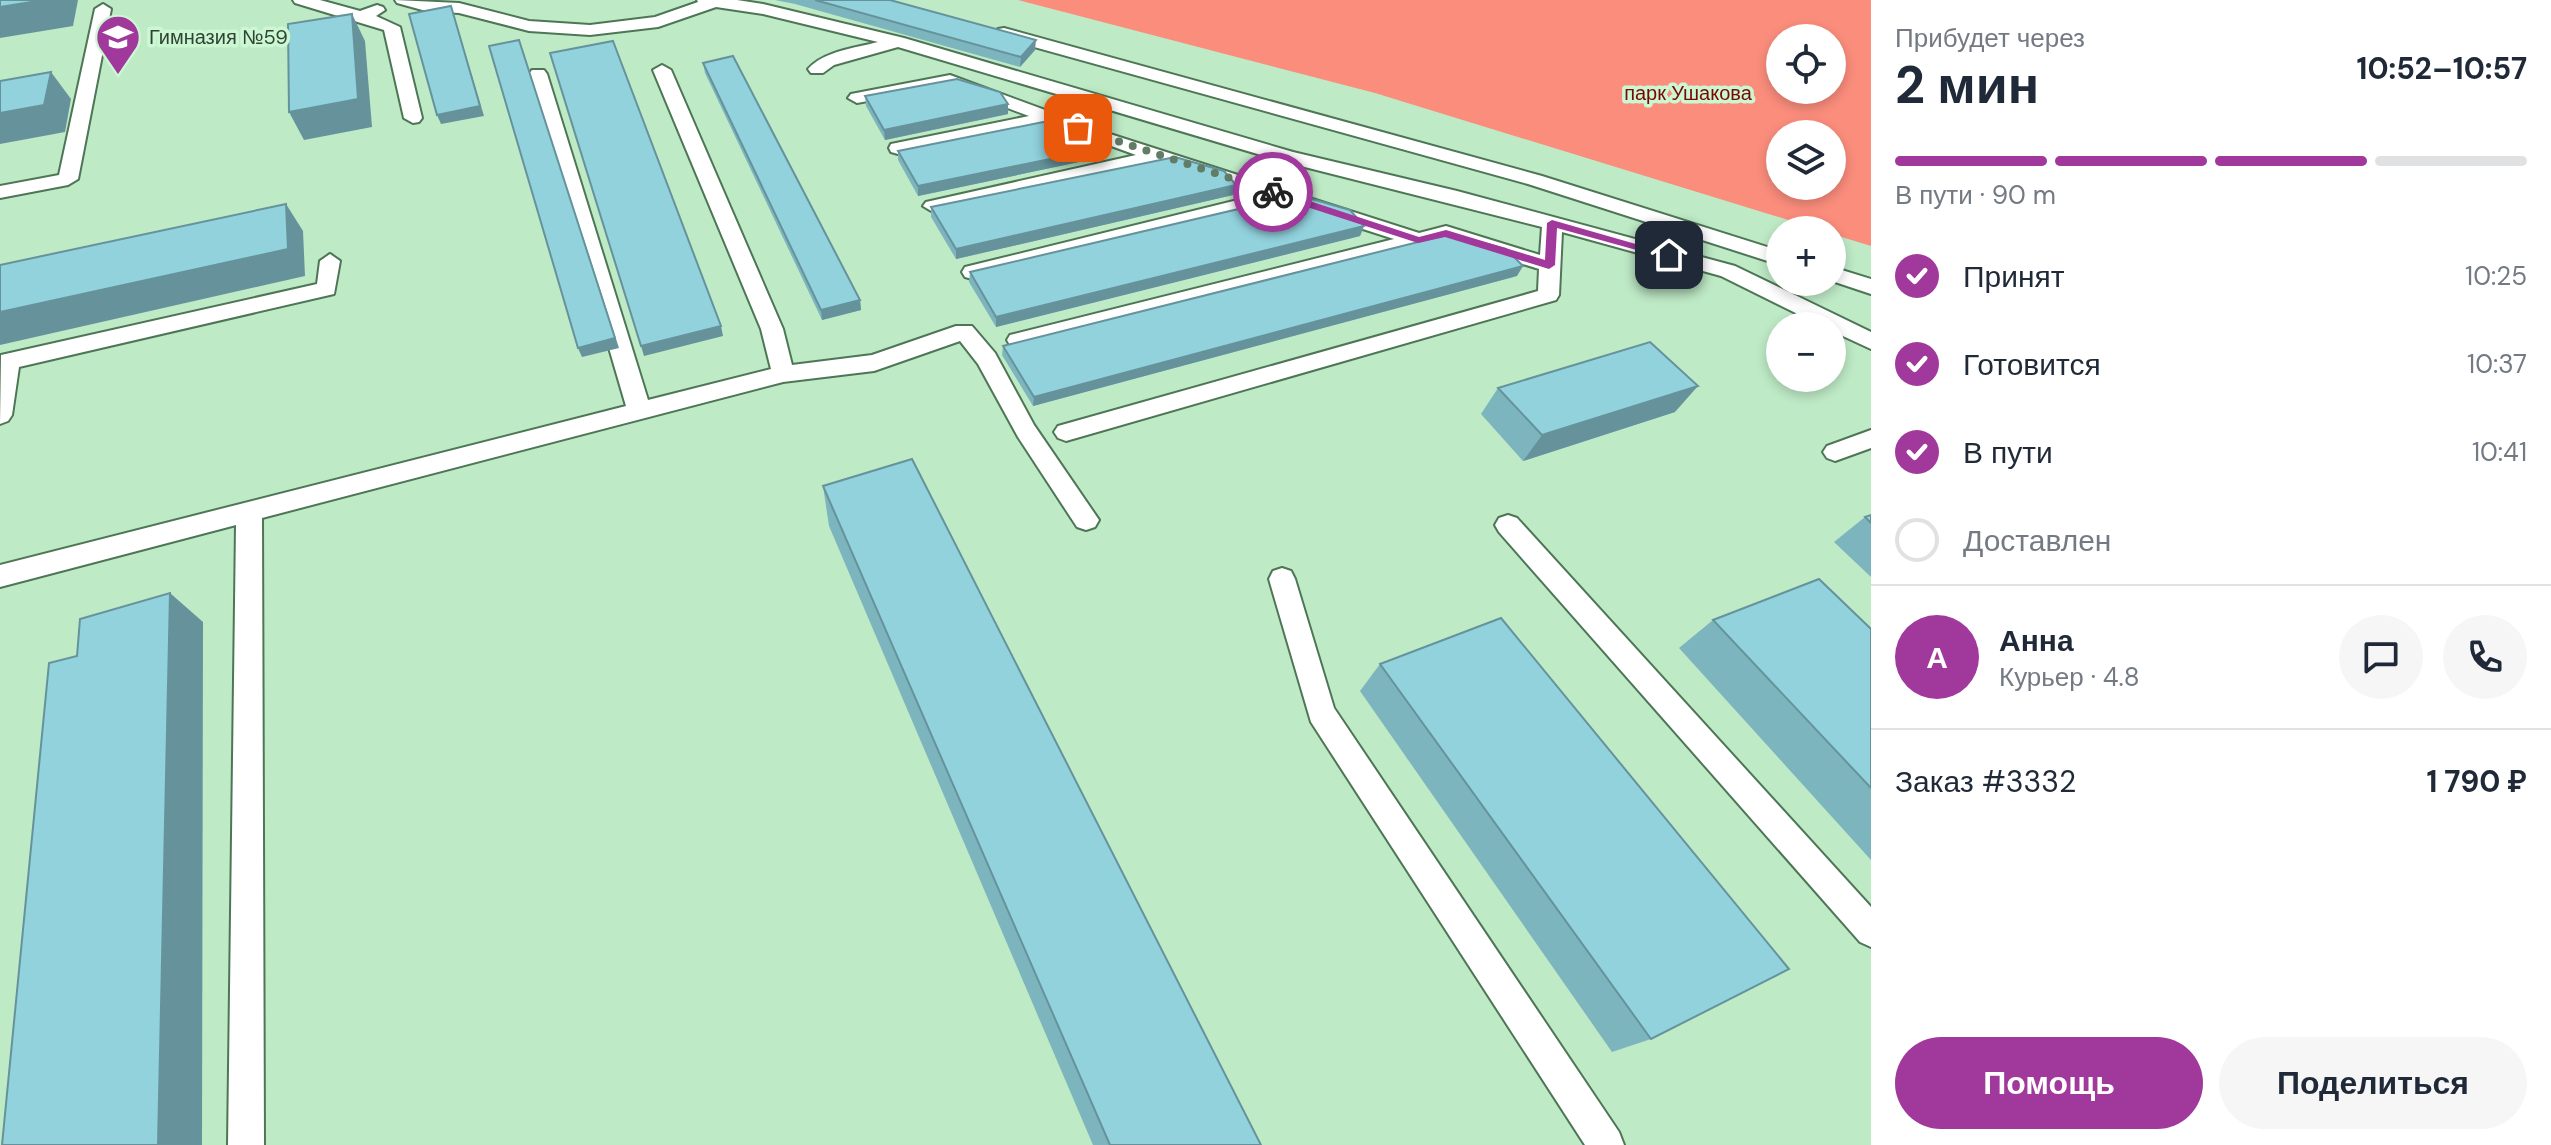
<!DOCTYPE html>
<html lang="ru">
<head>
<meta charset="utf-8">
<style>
	body { margin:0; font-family:"DM Sans",sans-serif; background:#f6f6f7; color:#1f2937; height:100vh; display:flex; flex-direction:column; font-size:30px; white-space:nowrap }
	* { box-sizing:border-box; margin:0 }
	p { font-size:26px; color:#747a83 }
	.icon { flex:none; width:44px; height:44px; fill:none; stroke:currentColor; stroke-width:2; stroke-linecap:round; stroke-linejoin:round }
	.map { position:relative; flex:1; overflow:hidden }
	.panel { display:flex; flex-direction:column; background:#fff; width:680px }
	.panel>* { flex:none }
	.fabs { position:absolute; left:1766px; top:24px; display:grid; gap:16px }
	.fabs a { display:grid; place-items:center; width:80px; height:80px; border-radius:50%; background:#fff; box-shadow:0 4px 12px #0003; font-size:40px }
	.pin { position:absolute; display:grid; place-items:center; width:68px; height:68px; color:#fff; margin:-34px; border-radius:16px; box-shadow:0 4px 12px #0006 }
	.courier { position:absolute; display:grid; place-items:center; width:80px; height:80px; margin:-40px; border:6px solid #a1389b; border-radius:50%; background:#fff; color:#222; box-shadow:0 2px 10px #0007 }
	.overview em { font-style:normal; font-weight:700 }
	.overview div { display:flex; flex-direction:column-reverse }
	.overview { display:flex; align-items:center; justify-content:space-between; height:136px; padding:0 24px }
	h1 { font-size:52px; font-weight:700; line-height:60px }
	.bar { display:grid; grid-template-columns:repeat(4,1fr); gap:12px 8px; align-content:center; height:96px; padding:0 24px }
	.bar i { height:10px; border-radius:6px; background:#e0e1e3 }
	.bar .on { background:#a1389b }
	.bar p { grid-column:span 4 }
	.line { display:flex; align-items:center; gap:20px; padding:0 24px; border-top:2px solid #e0e1e3 }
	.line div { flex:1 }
	.round { display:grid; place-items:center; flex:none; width:84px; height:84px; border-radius:42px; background:#f6f6f7 }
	ol { padding:0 24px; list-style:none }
	li { display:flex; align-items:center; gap:24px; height:88px }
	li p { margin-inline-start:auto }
	li .icon { padding:8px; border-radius:50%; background:#a1389b; color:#fff; stroke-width:4 }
	li:last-child { color:#747a83 }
	li i { width:44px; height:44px; border:4px solid #e0e1e3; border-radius:50% }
	.action { display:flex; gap:16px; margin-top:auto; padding:16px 24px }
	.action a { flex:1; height:92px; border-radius:48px; background:#a1389b; color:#fff; font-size:32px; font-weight:700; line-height:92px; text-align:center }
	.action a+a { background:#f6f6f7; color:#1f2937 }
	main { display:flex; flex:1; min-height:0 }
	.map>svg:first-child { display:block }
	.green { fill:#fb8d7c; fill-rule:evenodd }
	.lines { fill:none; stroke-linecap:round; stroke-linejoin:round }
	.lane-casing { stroke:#4e7656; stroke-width:4 }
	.lane { fill:#fff; fill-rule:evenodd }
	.wall { fill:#7db5be }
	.shaded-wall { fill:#66939b }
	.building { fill:#91d2dd; stroke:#66939b; stroke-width:2 }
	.route { fill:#a1389b }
	.done { stroke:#627d66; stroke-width:8; stroke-dasharray:0 14.4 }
	.labels { text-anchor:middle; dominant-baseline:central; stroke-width:7; stroke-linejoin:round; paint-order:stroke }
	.far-poi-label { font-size:20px; fill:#304233; stroke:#cbf7d3; text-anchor:start }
	.far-park-label { font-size:20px; fill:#780902; stroke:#cbf7d3 }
</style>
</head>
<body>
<main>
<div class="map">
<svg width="1871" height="1145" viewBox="0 0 1871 1145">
	<rect width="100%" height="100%" fill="#beeac6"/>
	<path class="green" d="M 1018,0 L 1871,0 L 1871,246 L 1832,234 L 1832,230 L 1821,230 L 1375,93 ZM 1780,38 L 1832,38 L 1832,90 L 1780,90 ZM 1780,134 L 1832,134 L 1832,186 L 1780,186 Z"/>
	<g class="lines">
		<g class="lane-casing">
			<g id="lane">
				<polygon points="293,0 320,0 360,11 377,5 383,7 385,10 376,16 400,27 422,118 419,122 413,123 404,118 384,30 295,3"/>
				<path d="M 395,0 L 459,3 L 529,21 L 590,25 L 655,17 L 698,2 L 697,0 L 737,0 L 763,4 L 904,38 L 1293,152 L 1457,191 L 1735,266 L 1871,332 L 1871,349 L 1832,331 L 1832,326 L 1822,326 L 1721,276 L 1562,232 L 1559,295 L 1556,300 L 1066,441 L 1058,438 L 1054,432 L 1058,426 L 1538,291 L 1539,269 L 1445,240 L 1018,348 L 1010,345 L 1007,340 L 1010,335 L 1394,239 L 1279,202 L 972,279 L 965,277 L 962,272 L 965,267 L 1258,195 L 1157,162 L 933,212 L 923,206 L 926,202 L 1136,155 L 1048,123 L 898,154 L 891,152 L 889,148 L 891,144 L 1029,116 L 949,86 L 857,103 L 848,98 L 851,94 L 950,75 L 1110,134 L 1419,233 L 1446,226 L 1540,255 L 1542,227 L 1281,161 L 898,47 L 834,65 L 823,73 L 811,73 L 808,69 C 824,51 855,48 878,42 L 763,14 L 716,7 L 658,27 L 590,35 L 529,31 L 459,13 L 426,11 L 397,3 Z"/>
				<polygon points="103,4 111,9 78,179 68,185 0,198 0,186 59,175 95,9"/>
				<polygon points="1004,28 1542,176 1780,251 1780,265 1528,184 998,37 996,33 998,29"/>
				<polygon points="662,65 671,70 783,329 792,365 872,355 956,326 972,326 995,353 1034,425 1099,520 1095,527 1086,530 1077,527 1018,437 978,364 960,341 874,371 783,382 262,518 264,1145 228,1145 236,525 0,587 0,565 626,406 529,74 532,70 544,70 547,74 648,400 771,369 761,329 653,70"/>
				<polygon points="330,254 340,261 334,294 19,367 12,415 8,421 0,424 1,355 317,284 320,261"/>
				<polygon points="1832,267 1871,279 1871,294 1832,281"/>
				<polygon points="1871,430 1871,448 1835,461 1827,458 1823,452 1827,446"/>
				<polygon points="1508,515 1517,518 1871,907 1871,947 1860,942 1499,532 1495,525 1499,518"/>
				<polygon points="1282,568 1291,571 1295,579 1334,708 1619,1132 1624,1145 1585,1145 1311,722 1269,579 1273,571"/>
			</g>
		</g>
		<use href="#lane" class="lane"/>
	</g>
	<g class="wall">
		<polygon points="775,0 890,0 1035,50 1020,67 795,4"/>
		<polygon points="703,63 860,300 861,310 822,320 705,73"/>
		<polygon points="865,96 1008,114 885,140 866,106"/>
		<polygon points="1099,149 1098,158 918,196 898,160 898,151"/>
		<polygon points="1236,185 1233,195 956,259 931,217 931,207"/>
		<polygon points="1364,226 1360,236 996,327 969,282 970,272"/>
		<polygon points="1517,276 1033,406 1002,355 1003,346"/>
		<polygon points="1498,388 1675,412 1523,461 1481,414"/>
		<polygon points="823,486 1261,1145 1093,1145 829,526"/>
		<polygon points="1871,515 1871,577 1834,542 1865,517"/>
		<polygon points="1713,620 1871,629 1871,860 1679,648"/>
		<polygon points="1380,664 1651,1039 1612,1052 1360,691"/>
	</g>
	<g class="shaded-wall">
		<polygon points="44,0 78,0 73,26 0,38 0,7"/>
		<polygon points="451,6 484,116 441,124 437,115"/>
		<polygon points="352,14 365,41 372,127 304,140 289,112"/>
		<polygon points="519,40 619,348 582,357 578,348"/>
		<polygon points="1036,40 1035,50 1020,67 1021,57"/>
		<polygon points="51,72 71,99 65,132 0,144 0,113"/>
		<polygon points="1008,104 1008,114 885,140 884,130"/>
		<polygon points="1099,149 1098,158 918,196 918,186"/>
		<polygon points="1236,185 1233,195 956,259 956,249"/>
		<polygon points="286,204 303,231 305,276 0,345 0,312"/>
		<polygon points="1364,226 1360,236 996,327 996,317"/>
		<polygon points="1523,266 1517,276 1033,406 1034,397"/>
		<polygon points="860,300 861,310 822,320 821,310"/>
		<polygon points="721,326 723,336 644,356 641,346"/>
		<polygon points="1698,386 1675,412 1523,461 1542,435"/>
		<polygon points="170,593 203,622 202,1145 158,1145"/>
	</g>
	<g class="building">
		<polygon points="0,0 44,0 0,7"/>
		<polygon points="815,0 890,0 1036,40 1021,57"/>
		<polygon points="451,6 480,106 437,115 409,14"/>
		<polygon points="352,14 358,99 289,112 288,24"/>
		<polygon points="519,40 615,338 578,348 489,46"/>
		<polygon points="613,41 721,326 641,346 550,53"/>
		<polygon points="733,56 860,300 821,310 703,63"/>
		<polygon points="51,72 44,105 0,113 0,81"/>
		<polygon points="957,79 1000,92 1008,104 884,130 865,96"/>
		<polygon points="1043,122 1089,135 1099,149 918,186 898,151"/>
		<polygon points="1175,157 1224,171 1236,185 956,249 931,207"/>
		<polygon points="1298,195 1350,210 1364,226 996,317 970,272"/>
		<polygon points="286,204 288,249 0,312 0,265"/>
		<polygon points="1450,234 1506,249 1523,266 1034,397 1003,346"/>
		<polygon points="1650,342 1698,386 1542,435 1498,388"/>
		<polygon points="912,459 1261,1145 1110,1145 823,486"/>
		<polygon points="1871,515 1871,523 1865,517"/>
		<polygon points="1819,579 1871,629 1871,788 1713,620"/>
		<polygon points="170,593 158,1145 2,1145 49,663 77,656 80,619"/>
		<polygon points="1501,618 1789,969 1651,1039 1380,664"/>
	</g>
	<polygon class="route" points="1273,189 1419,237 1446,230 1545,260 1547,223 1552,220 1674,255 1669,259 1557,228 1555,265 1549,269 1445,237 1418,243 1270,195"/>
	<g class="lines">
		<polyline class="done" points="1078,128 1273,192"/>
	</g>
	<defs>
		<g id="school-pin" transform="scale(2.3)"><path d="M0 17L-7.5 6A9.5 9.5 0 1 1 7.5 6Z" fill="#a1389b" stroke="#cbf7d3"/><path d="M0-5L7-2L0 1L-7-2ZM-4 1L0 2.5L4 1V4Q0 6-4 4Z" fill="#fff"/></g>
	</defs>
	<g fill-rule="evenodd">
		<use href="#school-pin" x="118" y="37"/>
	</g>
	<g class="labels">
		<g class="far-poi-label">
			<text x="149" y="37">Гимназия №59</text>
		</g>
		<g class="far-park-label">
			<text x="1688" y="93">парк Ушакова</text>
		</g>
	</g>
</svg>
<div class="fabs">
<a><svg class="icon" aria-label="locate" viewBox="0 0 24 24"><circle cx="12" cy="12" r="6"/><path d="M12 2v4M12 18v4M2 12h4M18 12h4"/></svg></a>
<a><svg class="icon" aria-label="layers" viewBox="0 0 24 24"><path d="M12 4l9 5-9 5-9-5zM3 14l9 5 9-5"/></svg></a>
<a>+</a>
<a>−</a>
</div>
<div class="pin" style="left:1078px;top:128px;background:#ea580c"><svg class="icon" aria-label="bag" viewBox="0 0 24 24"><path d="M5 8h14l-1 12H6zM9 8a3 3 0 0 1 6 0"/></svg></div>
<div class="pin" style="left:1669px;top:255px;background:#1f2937"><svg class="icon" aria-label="home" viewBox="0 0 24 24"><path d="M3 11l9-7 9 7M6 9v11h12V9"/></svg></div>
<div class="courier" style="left:1273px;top:192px"><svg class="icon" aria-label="bike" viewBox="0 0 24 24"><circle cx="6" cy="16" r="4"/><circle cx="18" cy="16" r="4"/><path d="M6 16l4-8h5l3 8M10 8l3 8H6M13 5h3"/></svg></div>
</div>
<section class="panel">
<div class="overview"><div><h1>2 мин</h1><p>Прибудет через</p></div><em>10:52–10:57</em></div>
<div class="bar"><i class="on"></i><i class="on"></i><i class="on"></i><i></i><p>В пути · 90 m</p></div>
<ol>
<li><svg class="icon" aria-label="check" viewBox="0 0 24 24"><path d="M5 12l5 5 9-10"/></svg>Принят<p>10:25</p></li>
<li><svg class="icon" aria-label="check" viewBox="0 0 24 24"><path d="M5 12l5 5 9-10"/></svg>Готовится<p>10:37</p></li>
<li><svg class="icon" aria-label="check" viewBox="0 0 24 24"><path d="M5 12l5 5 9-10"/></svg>В пути<p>10:41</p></li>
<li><i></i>Доставлен</li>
</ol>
<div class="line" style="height:144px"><b class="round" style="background:#a1389b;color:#fff">А</b><div><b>Анна</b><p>Курьер · 4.8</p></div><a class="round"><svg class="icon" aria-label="chat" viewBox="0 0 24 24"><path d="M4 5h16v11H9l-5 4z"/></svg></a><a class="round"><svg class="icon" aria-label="phone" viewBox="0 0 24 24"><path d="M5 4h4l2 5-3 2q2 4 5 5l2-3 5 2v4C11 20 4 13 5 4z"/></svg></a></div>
<div class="line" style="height:104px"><div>Заказ #3332</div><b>1 790 ₽</b></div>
<div class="action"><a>Помощь</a><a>Поделиться</a></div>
</section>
</main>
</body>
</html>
